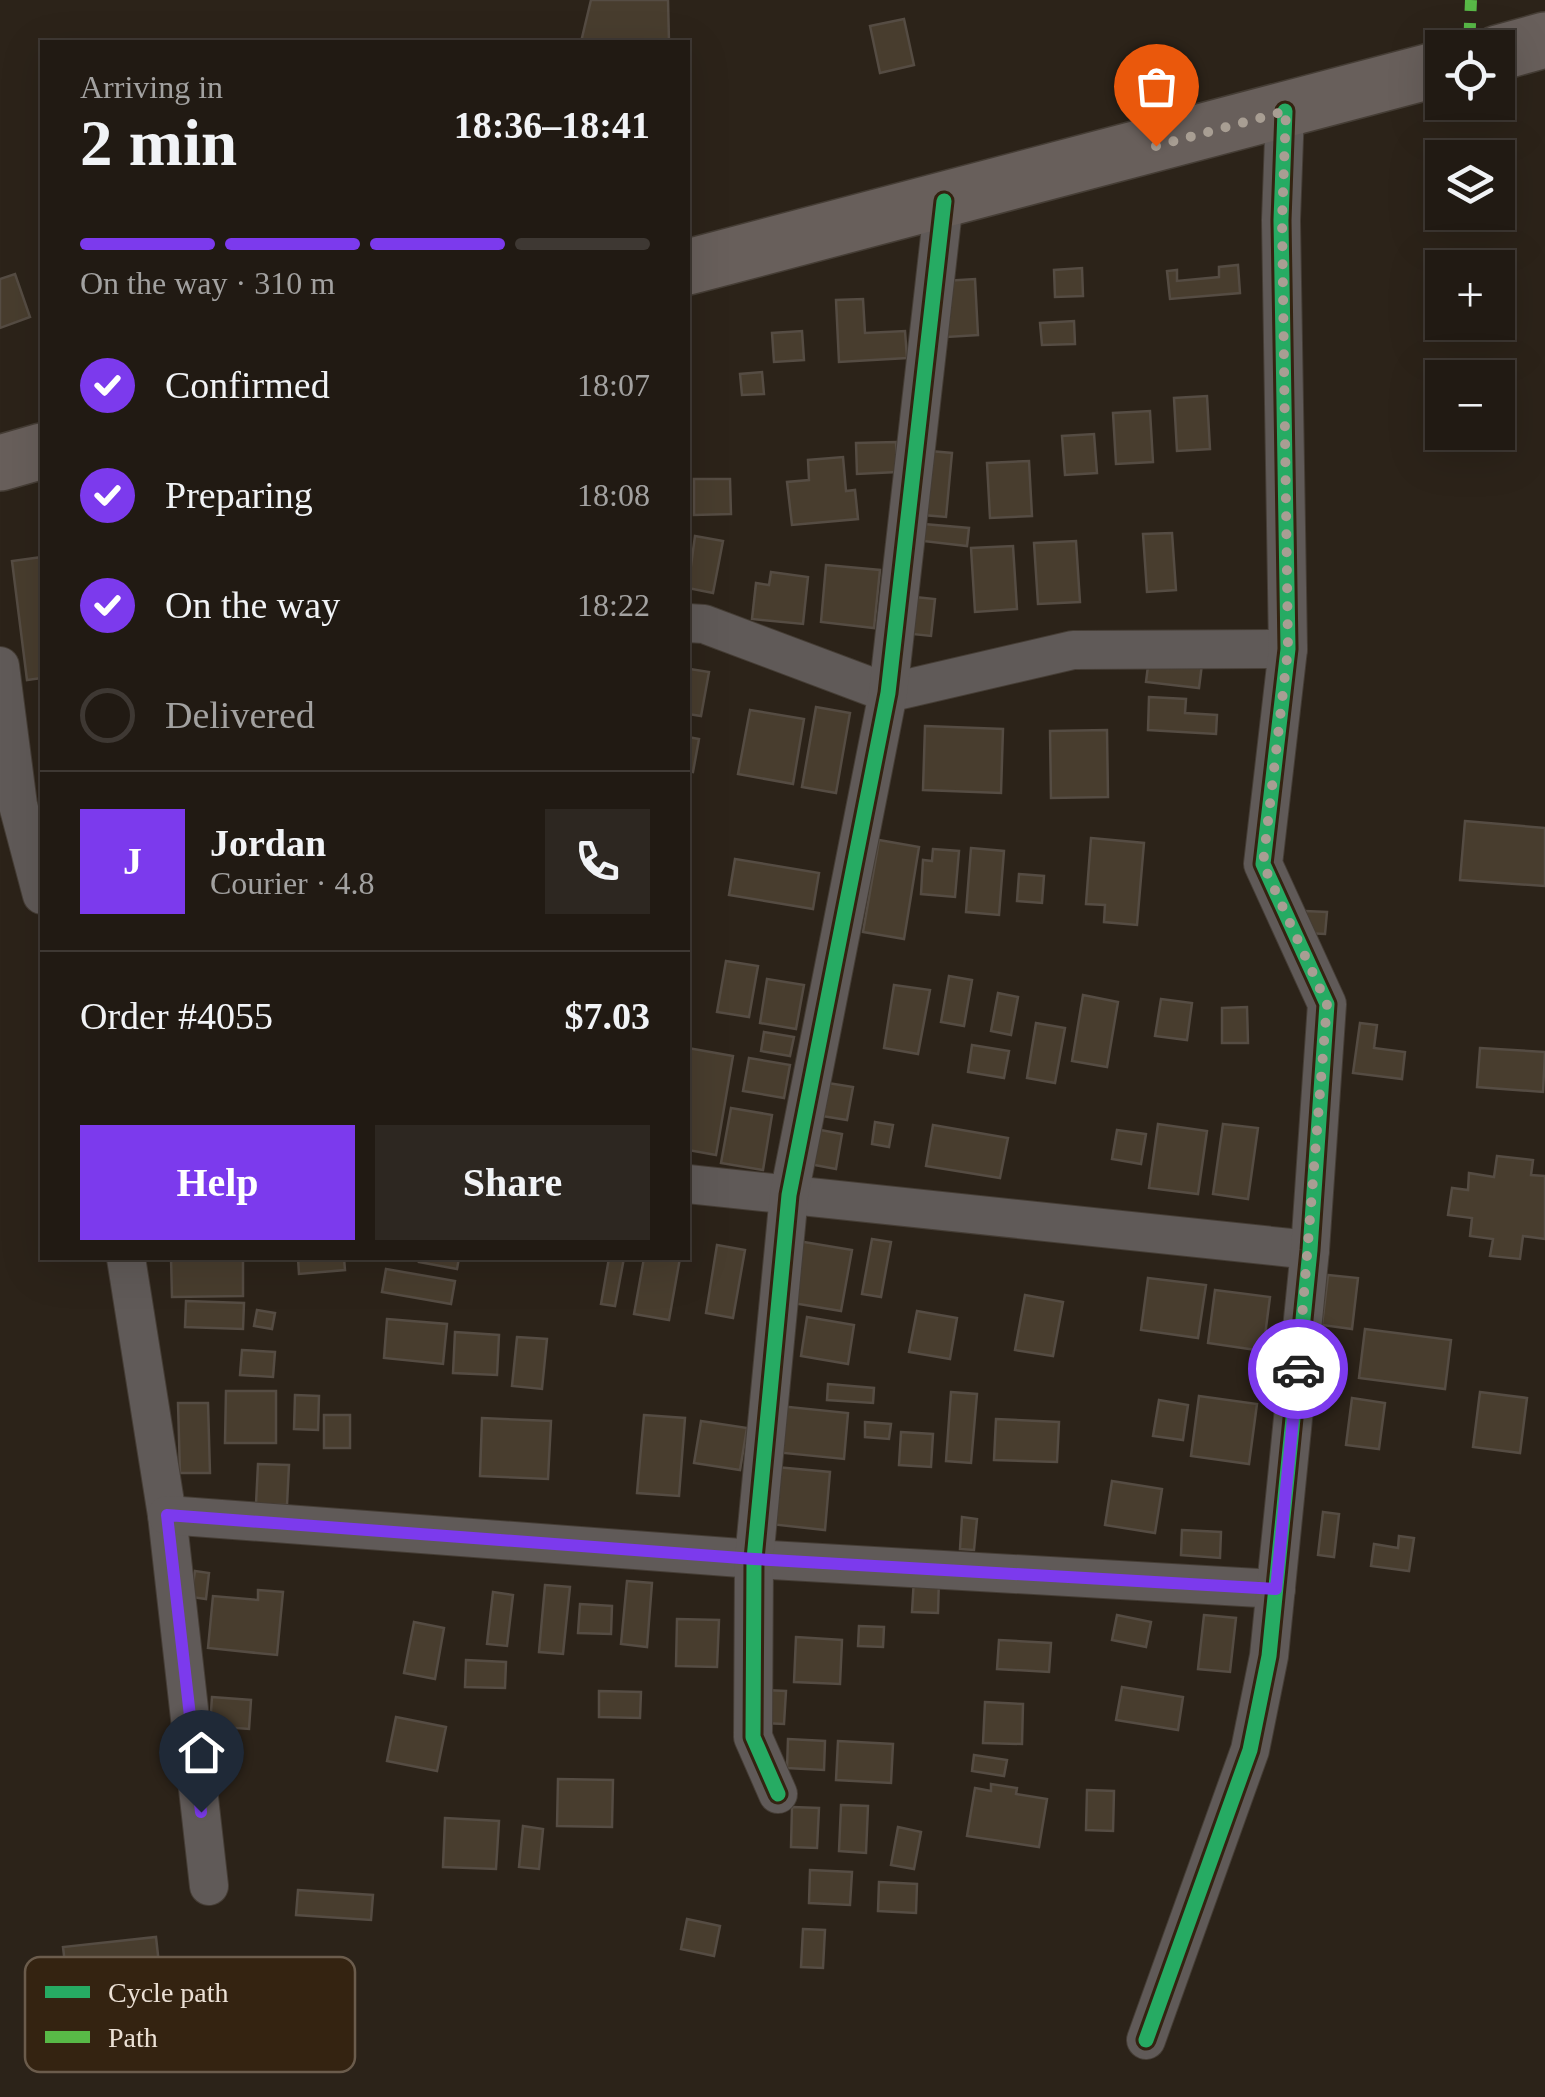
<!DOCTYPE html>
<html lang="en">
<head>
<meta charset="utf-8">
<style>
	body { margin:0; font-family:Georgia,serif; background:#2d2721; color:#f1f3f6; height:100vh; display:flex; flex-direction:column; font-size:38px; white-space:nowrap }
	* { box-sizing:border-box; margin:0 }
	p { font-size:32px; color:#a2a1a0 }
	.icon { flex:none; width:55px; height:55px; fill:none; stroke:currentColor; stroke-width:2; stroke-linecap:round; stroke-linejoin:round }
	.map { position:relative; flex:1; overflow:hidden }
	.drawer { position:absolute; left:40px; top:40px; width:650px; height:1220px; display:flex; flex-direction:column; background:#211a13; border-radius:0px; box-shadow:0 10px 40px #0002,0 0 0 2px #3e3833 }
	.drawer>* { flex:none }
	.fabs { position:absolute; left:1425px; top:30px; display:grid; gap:20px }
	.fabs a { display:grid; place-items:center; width:90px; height:90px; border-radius:0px; background:#211a13; box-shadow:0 10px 40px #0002,0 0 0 2px #3e3833; font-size:50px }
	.pin { position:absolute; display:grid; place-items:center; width:85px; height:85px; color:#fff; margin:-102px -42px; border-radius:50% 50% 50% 0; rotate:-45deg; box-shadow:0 0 10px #0007 }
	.pin .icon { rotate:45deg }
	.courier { position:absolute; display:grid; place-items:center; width:100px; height:100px; margin:-50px; border:8px solid #7c3aed; border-radius:50%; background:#fff; color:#222; box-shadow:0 2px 12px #0007 }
	.overview em { font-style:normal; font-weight:800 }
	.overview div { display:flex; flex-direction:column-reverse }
	.overview { display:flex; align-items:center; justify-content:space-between; height:170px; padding:0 40px }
	h1 { font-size:65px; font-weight:800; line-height:75px }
	.bar { display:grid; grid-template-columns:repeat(4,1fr); gap:15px 10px; align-content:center; height:120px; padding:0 40px }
	.bar i { height:12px; border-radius:8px; background:#3e3833 }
	.bar .current { background:#7c3aed }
	.bar p { grid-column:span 4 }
	.line { display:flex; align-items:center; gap:25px; padding:0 40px; border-top:2px solid #3e3833 }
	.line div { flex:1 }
	.round { display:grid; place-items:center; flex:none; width:105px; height:105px; border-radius:0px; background:#2d2721 }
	ol { padding:0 40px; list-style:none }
	li { display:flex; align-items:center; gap:30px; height:110px }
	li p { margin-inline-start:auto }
	li .icon { padding:10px; border-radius:50%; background:#7c3aed; color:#fff; stroke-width:4 }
	li:last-child { color:#a2a1a0 }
	li i { width:55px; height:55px; border:5px solid #3e3833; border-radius:50% }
	.button { display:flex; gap:20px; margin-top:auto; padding:20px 40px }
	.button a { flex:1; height:115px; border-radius:0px; background:#7c3aed; color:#fff; font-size:40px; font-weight:800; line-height:115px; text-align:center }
	.button a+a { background:#2d2721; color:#f1f3f6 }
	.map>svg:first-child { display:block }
	.building { fill:#483d2e; stroke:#554c43; stroke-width:2.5 }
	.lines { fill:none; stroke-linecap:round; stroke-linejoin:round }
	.street-casing { stroke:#453d35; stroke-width:40 }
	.highway-casing { stroke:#453d35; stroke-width:58 }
	.street { stroke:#605a58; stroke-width:38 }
	.highway { stroke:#685f5b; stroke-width:55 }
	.quiet { stroke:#58b947; stroke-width:12; stroke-dasharray:25 12; stroke-linecap:butt }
	.cycleway-casing { stroke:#342311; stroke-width:21 }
	.cycleway { stroke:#26ab63; stroke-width:15 }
	.done { stroke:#a89e93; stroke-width:10; stroke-dasharray:0 18 }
	.route { stroke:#7c3aed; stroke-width:12 }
	.key { fill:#342311; stroke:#6b5c4c; stroke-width:2.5 }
	.key-label { font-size:28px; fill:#ebe0d5 }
</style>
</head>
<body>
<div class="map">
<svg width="1545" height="2097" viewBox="0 0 1545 2097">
	<rect width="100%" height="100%" fill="#2c2319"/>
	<g class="building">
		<polygon points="591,0 668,0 669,42 581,42"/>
		<polygon points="904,19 914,65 880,73 870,26"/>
		<polygon points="1238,265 1240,293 1170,299 1167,271 1177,270 1177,281 1219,277 1219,267"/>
		<polygon points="1082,268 1083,296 1055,297 1054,270"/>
		<polygon points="15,274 30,317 0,328 0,279"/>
		<polygon points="975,279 978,335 947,337 944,281"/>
		<polygon points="863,299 865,333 905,331 907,358 839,362 836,300"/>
		<polygon points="1074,321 1075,344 1042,345 1040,323"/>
		<polygon points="802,331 804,360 774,362 772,333"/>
		<polygon points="762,372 764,394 742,395 740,374"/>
		<polygon points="1207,396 1210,449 1177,451 1174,398"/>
		<polygon points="1150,411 1153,462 1116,464 1113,413"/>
		<polygon points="1094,434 1097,473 1065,475 1062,436"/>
		<polygon points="896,442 897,472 857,474 856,443"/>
		<polygon points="930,451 952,453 946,517 923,515"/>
		<polygon points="843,457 846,491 855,490 858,519 792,525 787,482 809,480 808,460"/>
		<polygon points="1029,461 1032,516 990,518 987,463"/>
		<polygon points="694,479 730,479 731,514 694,515"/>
		<polygon points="924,524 969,528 967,546 923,541"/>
		<polygon points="1172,533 1176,590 1147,592 1143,534"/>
		<polygon points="695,536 723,541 713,593 688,588"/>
		<polygon points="1076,541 1080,602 1038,604 1034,543"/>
		<polygon points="1013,546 1017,609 975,612 971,548"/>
		<polygon points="42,557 42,678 27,680 12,561"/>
		<polygon points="826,565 880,570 874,628 821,622"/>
		<polygon points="771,572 808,577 803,624 752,619 756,583 769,585"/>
		<polygon points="915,597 935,599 931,636 912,634"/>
		<polygon points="1149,658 1202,664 1199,688 1146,682"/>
		<polygon points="690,669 709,672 701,716 688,714"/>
		<polygon points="1149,697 1186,699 1185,713 1217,715 1216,734 1148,730"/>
		<polygon points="816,707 850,713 836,793 802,787"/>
		<polygon points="750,710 804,719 793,784 738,774"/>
		<polygon points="925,726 1003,729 1001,793 923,790"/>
		<polygon points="1107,730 1108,797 1051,798 1050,731"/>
		<polygon points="688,737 699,739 693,772 688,771"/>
		<polygon points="1465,821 1545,828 1545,886 1460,880"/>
		<polygon points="1091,838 1144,843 1137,925 1104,922 1105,905 1086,904"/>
		<polygon points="879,840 919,847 904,939 863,932"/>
		<polygon points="971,848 1004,851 999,915 966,912"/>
		<polygon points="933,849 959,851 955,897 921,894 923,860 932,861"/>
		<polygon points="735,859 819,873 813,909 729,895"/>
		<polygon points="1019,874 1044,876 1042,903 1017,901"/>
		<polygon points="1305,911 1327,912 1325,934 1304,933"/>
		<polygon points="726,961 758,966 749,1017 717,1012"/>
		<polygon points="949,976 972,980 964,1026 941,1022"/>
		<polygon points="767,979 804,985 796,1029 760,1023"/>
		<polygon points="894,985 930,990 918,1054 884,1048"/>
		<polygon points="998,993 1018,997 1011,1035 991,1031"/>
		<polygon points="1083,995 1118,1002 1107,1067 1072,1061"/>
		<polygon points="1161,999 1192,1003 1187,1040 1155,1036"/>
		<polygon points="1247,1007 1248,1043 1222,1043 1222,1008"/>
		<polygon points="1036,1023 1065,1028 1055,1083 1027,1078"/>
		<polygon points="1360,1023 1377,1025 1374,1048 1405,1052 1402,1079 1353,1073"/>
		<polygon points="764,1032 794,1037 790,1056 761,1051"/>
		<polygon points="972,1045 1009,1051 1004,1078 968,1072"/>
		<polygon points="688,1048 733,1056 716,1155 688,1150"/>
		<polygon points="1480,1048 1545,1052 1543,1092 1477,1087"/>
		<polygon points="749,1058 790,1065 784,1098 743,1091"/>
		<polygon points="828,1083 853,1087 847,1120 822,1116"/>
		<polygon points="731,1108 772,1115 763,1170 721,1163"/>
		<polygon points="875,1122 893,1125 889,1147 872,1144"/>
		<polygon points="1158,1124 1207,1131 1198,1194 1149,1188"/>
		<polygon points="1223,1124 1258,1128 1248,1199 1213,1194"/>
		<polygon points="933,1125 1008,1138 1000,1178 926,1166"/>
		<polygon points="810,1128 842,1134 836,1169 804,1163"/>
		<polygon points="1117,1130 1146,1134 1141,1164 1112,1159"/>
		<polygon points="1497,1156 1533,1160 1531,1175 1545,1176 1545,1239 1523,1236 1520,1259 1490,1256 1493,1239 1470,1236 1472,1218 1448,1215 1452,1188 1468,1190 1469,1173 1494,1177"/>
		<polygon points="872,1239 891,1242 881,1297 862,1294"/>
		<polygon points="792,1240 852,1250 841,1311 781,1301"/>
		<polygon points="717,1245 745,1250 733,1318 706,1313"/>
		<polygon points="171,1258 243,1258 243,1296 172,1297"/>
		<polygon points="298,1258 344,1258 345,1270 299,1274"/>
		<polygon points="420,1258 459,1258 457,1269 419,1262"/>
		<polygon points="609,1258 624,1258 615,1306 601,1304"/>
		<polygon points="644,1258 680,1258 669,1320 634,1314"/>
		<polygon points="386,1269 455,1281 451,1304 382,1292"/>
		<polygon points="1328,1275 1358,1278 1352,1329 1322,1325"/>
		<polygon points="1148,1278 1206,1285 1198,1338 1141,1330"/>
		<polygon points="1215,1290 1270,1297 1263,1351 1208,1343"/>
		<polygon points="1025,1295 1063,1302 1053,1356 1015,1350"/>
		<polygon points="186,1301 244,1303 243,1329 185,1327"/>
		<polygon points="257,1310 275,1313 272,1329 254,1326"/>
		<polygon points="917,1311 957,1318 950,1359 909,1352"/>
		<polygon points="807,1317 854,1325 848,1364 801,1356"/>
		<polygon points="387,1319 447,1324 443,1364 384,1358"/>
		<polygon points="1365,1329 1451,1340 1445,1389 1359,1378"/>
		<polygon points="455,1332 499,1335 497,1375 453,1373"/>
		<polygon points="517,1337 547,1339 542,1389 512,1386"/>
		<polygon points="242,1350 275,1352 273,1377 240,1375"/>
		<polygon points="828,1384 874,1388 873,1403 827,1400"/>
		<polygon points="226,1391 276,1391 276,1443 225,1443"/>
		<polygon points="951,1392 977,1394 971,1463 946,1461"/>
		<polygon points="1480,1392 1527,1398 1520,1453 1473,1447"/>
		<polygon points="295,1395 319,1396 318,1430 294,1429"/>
		<polygon points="1199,1396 1257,1404 1249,1464 1191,1456"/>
		<polygon points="1352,1398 1385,1403 1379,1449 1346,1445"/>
		<polygon points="1159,1400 1188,1405 1183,1440 1153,1436"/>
		<polygon points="178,1403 208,1403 210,1473 180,1473"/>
		<polygon points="779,1406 848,1413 844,1459 774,1452"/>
		<rect x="324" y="1415" width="26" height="33"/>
		<polygon points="644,1415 685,1418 679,1496 637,1493"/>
		<polygon points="482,1418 551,1421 548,1479 480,1476"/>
		<polygon points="996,1419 1059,1422 1057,1462 994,1460"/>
		<polygon points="701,1421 747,1428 740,1470 694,1463"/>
		<polygon points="865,1422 891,1424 889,1439 865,1437"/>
		<polygon points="901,1432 933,1434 931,1467 899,1465"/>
		<polygon points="258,1464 289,1465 287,1505 256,1504"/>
		<polygon points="776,1467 830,1472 825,1530 770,1524"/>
		<polygon points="1112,1481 1162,1489 1155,1533 1105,1525"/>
		<polygon points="1323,1512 1339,1514 1334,1557 1318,1555"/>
		<polygon points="962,1517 977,1519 974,1550 960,1549"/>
		<polygon points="1182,1530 1221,1532 1220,1558 1181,1555"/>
		<polygon points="1399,1536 1414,1538 1409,1571 1371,1566 1374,1544 1398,1548"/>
		<polygon points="195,1571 209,1573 206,1599 191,1597"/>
		<polygon points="914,1578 939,1579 938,1613 912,1612"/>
		<polygon points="627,1581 652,1583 647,1647 621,1644"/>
		<polygon points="545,1585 570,1587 563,1654 539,1652"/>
		<polygon points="258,1590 283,1592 277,1655 208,1648 213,1596 258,1600"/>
		<polygon points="493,1592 513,1595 507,1646 487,1644"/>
		<polygon points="580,1604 612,1606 611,1634 578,1633"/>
		<polygon points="1117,1615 1151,1622 1146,1647 1112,1640"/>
		<polygon points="1204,1615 1236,1618 1230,1672 1198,1669"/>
		<polygon points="677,1619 719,1620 717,1667 676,1666"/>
		<polygon points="414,1622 444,1628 435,1679 404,1673"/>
		<polygon points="859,1626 884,1627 883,1647 858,1646"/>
		<polygon points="796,1637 842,1640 840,1684 794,1682"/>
		<polygon points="999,1640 1051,1643 1049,1672 997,1669"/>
		<polygon points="466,1660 506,1662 505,1688 465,1687"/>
		<polygon points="1122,1687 1183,1697 1178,1730 1116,1720"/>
		<polygon points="764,1690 786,1691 784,1724 762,1723"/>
		<polygon points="599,1691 641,1692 640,1718 599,1717"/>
		<polygon points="212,1697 251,1700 249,1729 210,1726"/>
		<polygon points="985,1702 1023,1704 1022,1744 983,1743"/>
		<polygon points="396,1717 446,1727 437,1771 387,1761"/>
		<polygon points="788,1739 825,1741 824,1770 787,1768"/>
		<polygon points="838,1741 893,1744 891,1783 836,1780"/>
		<polygon points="974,1755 1007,1760 1004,1776 972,1771"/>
		<polygon points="558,1779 613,1780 612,1827 557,1826"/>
		<polygon points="991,1784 1017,1788 1016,1794 1047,1799 1039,1847 967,1836 975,1788 991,1791"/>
		<polygon points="1087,1790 1114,1791 1113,1831 1086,1830"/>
		<polygon points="841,1805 868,1806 866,1853 839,1851"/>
		<polygon points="792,1807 819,1808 817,1848 791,1847"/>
		<polygon points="445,1818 499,1821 496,1869 443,1867"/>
		<polygon points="523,1826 543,1829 539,1869 519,1867"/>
		<polygon points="898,1827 921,1832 914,1869 891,1865"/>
		<polygon points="810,1870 852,1872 850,1905 809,1903"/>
		<polygon points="879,1882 917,1884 916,1913 878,1911"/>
		<polygon points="298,1890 373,1895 371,1920 296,1915"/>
		<polygon points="687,1919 720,1926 714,1956 681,1949"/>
		<polygon points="803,1929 825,1930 823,1968 801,1967"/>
		<polygon points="156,1937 167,2037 75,2048 63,1947"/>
	</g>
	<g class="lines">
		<g class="street-casing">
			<g id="street">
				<polyline points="688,623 704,624 888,693 1073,650 1288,649"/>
				<polyline points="0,666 18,805 42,895"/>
				<polyline points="688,1184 1310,1250"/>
				<polyline points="126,1258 167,1515 209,1886"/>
				<polyline points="167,1515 754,1559 1276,1589"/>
				<polyline points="778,1794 753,1737 754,1559 789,1195 888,693 944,201"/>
				<polyline points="1146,2040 1250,1750 1269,1656 1310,1250 1327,1004 1263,864 1288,649 1281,220 1285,111"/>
			</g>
		</g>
		<g class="highway-casing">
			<g id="highway">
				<polyline points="1498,53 1545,40"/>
				<polyline points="688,267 1442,68"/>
				<polyline points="0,463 42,451"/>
			</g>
		</g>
		<use href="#street" class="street"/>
		<use href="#highway" class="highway"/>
		<polyline class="quiet" points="1469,48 1471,0"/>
		<g class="cycleway-casing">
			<g id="cycleway">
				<polyline points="778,1794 753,1737 754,1559 789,1195 888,693 944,201"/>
				<polyline points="1146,2040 1250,1750 1269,1656 1310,1250 1327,1004 1263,864 1288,649 1281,220 1285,111"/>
			</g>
		</g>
		<use href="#cycleway" class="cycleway"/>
	</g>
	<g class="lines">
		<polyline class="done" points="1156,146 1286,111 1282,220 1288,649 1263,864 1327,1004 1298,1369"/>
		<polyline class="route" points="201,1812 167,1515 754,1559 1276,1589 1298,1369"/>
	</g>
	<rect x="25" y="1957" width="330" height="115" rx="15" class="key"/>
	<rect x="45" y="1986" width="45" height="12" fill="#26ab63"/>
	<rect x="45" y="2031" width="45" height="12" fill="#58b947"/>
	<g class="key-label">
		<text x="108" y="2002">Cycle path</text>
		<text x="108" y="2047">Path</text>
	</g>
</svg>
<div class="fabs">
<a><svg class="icon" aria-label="locate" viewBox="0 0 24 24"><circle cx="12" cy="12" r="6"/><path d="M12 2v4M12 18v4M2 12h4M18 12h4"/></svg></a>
<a><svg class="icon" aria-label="layers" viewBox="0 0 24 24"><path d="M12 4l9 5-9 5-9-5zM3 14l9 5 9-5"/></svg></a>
<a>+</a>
<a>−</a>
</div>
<div class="pin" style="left:1156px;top:146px;background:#ea580c"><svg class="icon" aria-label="bag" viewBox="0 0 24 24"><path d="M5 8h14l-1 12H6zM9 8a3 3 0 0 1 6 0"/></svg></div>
<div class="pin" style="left:201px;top:1812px;background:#1f2937"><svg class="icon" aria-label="home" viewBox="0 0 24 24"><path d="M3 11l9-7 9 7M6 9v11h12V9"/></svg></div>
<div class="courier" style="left:1298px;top:1369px"><svg class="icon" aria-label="car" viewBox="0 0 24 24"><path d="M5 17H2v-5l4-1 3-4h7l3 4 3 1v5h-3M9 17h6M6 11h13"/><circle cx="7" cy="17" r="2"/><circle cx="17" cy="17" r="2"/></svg></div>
<section class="drawer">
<div class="overview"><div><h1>2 min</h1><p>Arriving in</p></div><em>18:36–18:41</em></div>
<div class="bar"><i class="current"></i><i class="current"></i><i class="current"></i><i></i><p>On the way · 310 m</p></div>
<ol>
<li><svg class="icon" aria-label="check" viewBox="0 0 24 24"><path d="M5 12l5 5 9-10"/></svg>Confirmed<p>18:07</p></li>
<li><svg class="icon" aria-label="check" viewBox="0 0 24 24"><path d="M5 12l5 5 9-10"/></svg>Preparing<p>18:08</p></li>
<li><svg class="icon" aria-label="check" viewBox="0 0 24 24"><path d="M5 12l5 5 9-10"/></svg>On the way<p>18:22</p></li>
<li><i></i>Delivered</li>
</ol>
<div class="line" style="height:180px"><b class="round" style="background:#7c3aed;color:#fff">J</b><div><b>Jordan</b><p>Courier · 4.8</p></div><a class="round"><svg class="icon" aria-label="phone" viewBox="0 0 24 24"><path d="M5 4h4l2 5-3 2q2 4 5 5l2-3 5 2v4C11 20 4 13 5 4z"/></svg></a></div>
<div class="line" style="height:130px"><div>Order #4055</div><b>$7.03</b></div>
<div class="button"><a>Help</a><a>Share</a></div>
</section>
</div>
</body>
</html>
